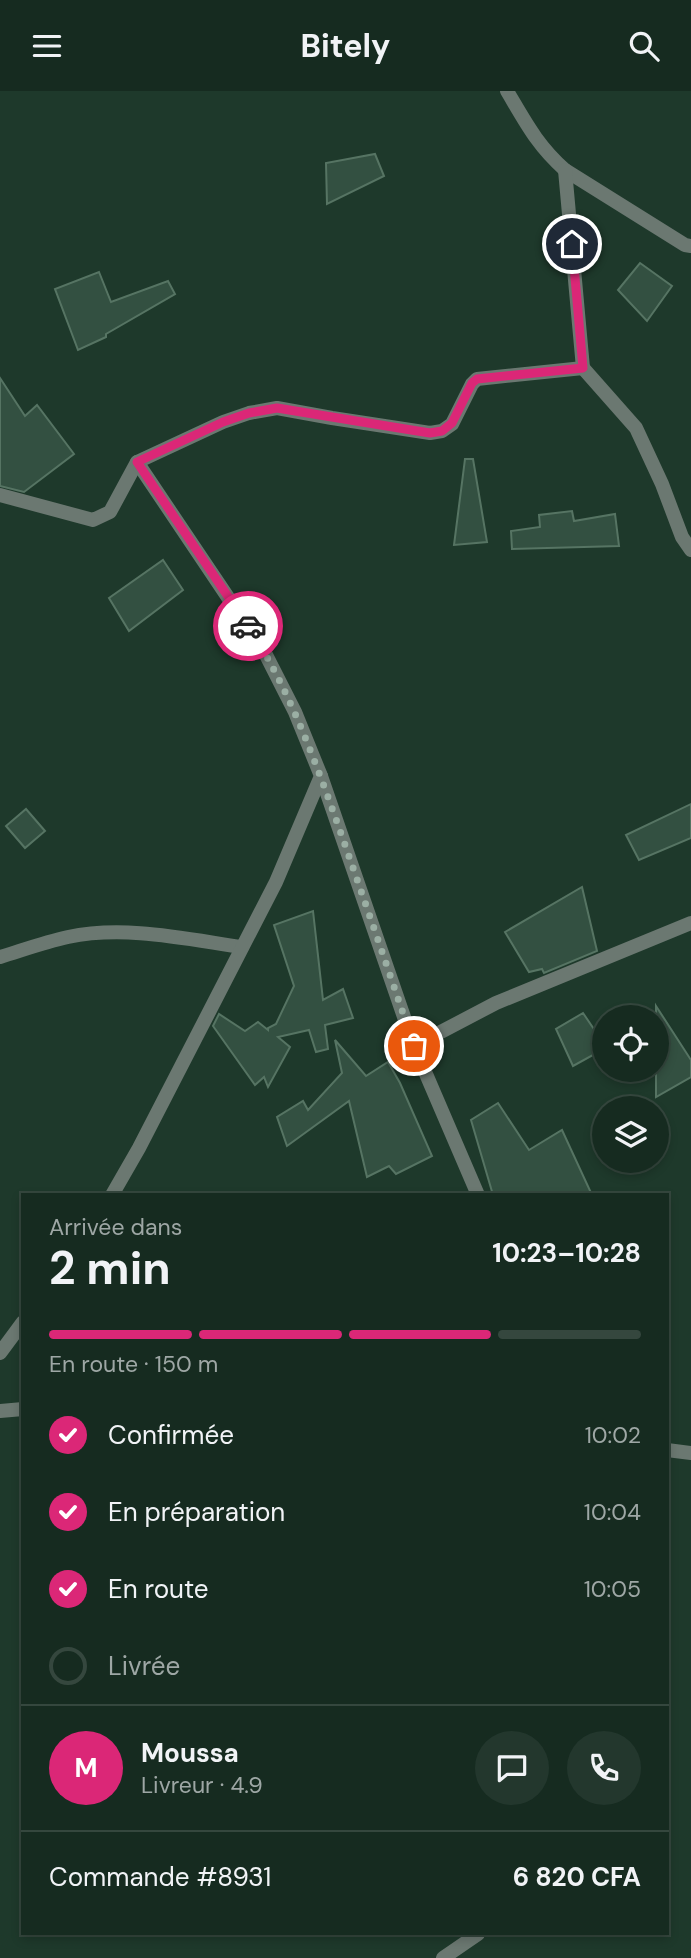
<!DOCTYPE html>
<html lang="fr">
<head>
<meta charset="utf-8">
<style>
	body { margin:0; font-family:"DM Sans",sans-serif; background:#23372d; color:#f1f3f6; height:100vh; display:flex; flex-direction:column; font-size:26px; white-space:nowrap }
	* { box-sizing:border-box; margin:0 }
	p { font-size:23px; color:#9ea7a5 }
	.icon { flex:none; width:38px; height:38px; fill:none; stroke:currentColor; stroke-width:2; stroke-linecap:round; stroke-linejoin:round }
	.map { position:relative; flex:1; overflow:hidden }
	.details { position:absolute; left:21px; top:1102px; width:648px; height:742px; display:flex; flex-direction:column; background:#162b20; border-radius:0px; box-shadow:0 4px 10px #0003,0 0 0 2px #35473e }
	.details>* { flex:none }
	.tools { position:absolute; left:592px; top:914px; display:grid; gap:14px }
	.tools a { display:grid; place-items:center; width:77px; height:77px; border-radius:50%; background:#162b20; box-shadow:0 4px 10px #0003,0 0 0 2px #35473e; font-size:35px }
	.pin { position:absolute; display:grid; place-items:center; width:60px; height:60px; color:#fff; margin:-30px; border:4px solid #fff; border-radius:50%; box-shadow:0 2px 7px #0007 }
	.courier { position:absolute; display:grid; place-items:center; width:70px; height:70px; margin:-35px; border:5px solid #db2777; border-radius:50%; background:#fff; color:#222; box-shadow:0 2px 9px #0007 }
	.head em { font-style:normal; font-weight:700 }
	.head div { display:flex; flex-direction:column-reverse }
	.head { display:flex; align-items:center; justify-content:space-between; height:119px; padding:0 28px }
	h1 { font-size:46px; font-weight:700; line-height:52px }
	.bar { display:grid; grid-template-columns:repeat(4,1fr); gap:10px 7px; align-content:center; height:84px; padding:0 28px }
	.bar i { height:9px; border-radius:5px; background:#35473e }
	.bar .on { background:#db2777 }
	.bar p { grid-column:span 4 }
	.line { display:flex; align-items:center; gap:18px; padding:0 28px; border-top:2px solid #35473e }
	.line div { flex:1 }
	.round { display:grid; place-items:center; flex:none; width:74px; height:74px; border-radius:37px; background:#23372d }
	ol { padding:0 28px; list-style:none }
	li { display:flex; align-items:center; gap:21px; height:77px }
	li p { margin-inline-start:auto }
	li .icon { padding:7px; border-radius:50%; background:#db2777; color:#fff; stroke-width:4 }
	li:last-child { color:#9ea7a5 }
	li i { width:38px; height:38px; border:4px solid #35473e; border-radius:50% }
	header { display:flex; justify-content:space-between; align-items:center; height:91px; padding:0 28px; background:#162b20; font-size:32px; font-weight:700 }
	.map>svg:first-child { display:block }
	.building { fill:#335041; stroke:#567463; stroke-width:2 }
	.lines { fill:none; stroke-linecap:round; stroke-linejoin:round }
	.minor { stroke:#6b7871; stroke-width:14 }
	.done { stroke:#9bafa4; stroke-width:7; stroke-dasharray:0 12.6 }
	.route { stroke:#db2777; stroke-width:9 }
</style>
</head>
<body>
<header><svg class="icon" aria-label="menu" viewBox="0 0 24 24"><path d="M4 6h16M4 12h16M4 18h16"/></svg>Bitely<svg class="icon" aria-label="search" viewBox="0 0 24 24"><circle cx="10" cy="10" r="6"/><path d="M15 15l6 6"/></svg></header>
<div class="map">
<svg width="691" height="1867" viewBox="0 0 691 1867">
	<rect width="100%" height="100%" fill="#1e392b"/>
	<g class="building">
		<polygon points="375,63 384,85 327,113 326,72"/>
		<polygon points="640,172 672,195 647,230 618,199"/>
		<polygon points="99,181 111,211 168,190 175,203 106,243 106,246 78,259 55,198"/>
		<polygon points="0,287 25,325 37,314 74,363 24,401 0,395"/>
		<polygon points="465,368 473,368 487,451 454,454"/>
		<polygon points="572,420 574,430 615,423 619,455 512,458 511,440 540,436 539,424"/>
		<polygon points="163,469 183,499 129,540 109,507"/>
		<polygon points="691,713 691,747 639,769 626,744"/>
		<polygon points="26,718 45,740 25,757 6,735"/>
		<polygon points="582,796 597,860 544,882 542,878 529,881 505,841"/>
		<polygon points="313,820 323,909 343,898 353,927 325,934 328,958 316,961 309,939 278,946 290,956 268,996 264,986 255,994 213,935 219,923 245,940 258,931 268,939 268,937 276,933 294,895 274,834"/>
		<polygon points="656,915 691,969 691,986 656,1006"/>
		<polygon points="583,922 604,953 604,958 573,975 556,938"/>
		<polygon points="335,949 366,985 388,971 400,992 432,1065 396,1083 389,1075 367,1086 349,1010 287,1055 277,1026 303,1010 308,1019 342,982"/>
		<polygon points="498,1012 529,1059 562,1039 592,1104 493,1104 471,1029"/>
	</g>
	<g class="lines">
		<g class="minor">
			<path d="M 507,0 C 526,32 537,54 565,79 L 685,154 L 691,155"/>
			<polyline points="583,277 636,337 662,393 682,446 691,459"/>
			<polyline points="0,404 93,429 110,421 137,371 223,331 249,322 277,317 332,327 430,342 442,340 452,333 472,293 477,288 583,277 565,79"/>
			<polyline points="321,685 414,955 478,1104"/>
			<path d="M 0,866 C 23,859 45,851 68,846 C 125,834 186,848 242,856"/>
			<polyline points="414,955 496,912 691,832"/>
			<polyline points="112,1104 139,1057 276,791 321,685 295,621 264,560 137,371"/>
			<polyline points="0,1262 23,1231"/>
			<polyline points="0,1320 23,1318"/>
			<polyline points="667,1359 691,1362"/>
			<polyline points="443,1867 478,1843"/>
		</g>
	</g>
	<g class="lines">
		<path class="done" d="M 248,535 C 291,600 317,675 343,748 C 367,817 391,886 414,955"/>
		<polyline class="route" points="248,535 137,371 223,331 249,322 277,317 405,338 430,342 442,340 452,332 472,292 477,288 583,277 572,153"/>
	</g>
</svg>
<div class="tools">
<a><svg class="icon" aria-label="locate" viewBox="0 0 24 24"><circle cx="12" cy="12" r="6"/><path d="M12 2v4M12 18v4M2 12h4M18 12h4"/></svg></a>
<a><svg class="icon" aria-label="layers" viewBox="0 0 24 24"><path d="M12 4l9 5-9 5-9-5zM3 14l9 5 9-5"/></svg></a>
</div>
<div class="pin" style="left:414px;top:955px;background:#ea580c"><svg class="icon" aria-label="bag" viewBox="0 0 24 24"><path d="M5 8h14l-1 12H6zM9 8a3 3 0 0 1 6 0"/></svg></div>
<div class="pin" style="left:572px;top:153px;background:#1f2937"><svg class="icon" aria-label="home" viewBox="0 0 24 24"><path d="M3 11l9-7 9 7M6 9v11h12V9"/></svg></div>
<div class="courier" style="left:248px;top:535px"><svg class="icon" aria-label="car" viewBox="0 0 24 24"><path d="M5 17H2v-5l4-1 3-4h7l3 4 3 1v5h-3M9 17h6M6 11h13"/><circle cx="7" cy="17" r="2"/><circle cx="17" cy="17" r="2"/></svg></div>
<section class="details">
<div class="head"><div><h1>2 min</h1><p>Arrivée dans</p></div><em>10:23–10:28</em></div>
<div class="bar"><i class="on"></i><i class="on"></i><i class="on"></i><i></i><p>En route · 150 m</p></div>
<ol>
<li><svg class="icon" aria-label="check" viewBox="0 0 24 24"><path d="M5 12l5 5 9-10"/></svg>Confirmée<p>10:02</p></li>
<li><svg class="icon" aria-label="check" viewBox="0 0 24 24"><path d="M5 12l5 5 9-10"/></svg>En préparation<p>10:04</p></li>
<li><svg class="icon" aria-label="check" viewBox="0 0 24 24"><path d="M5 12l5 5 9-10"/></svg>En route<p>10:05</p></li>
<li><i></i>Livrée</li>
</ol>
<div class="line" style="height:126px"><b class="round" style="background:#db2777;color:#fff">M</b><div><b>Moussa</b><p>Livreur · 4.9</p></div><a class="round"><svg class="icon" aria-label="chat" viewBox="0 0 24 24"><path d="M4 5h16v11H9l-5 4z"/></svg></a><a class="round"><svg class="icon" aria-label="phone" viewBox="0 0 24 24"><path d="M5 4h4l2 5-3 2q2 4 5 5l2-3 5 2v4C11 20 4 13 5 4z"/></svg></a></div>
<div class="line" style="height:91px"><div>Commande #8931</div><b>6 820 CFA</b></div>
</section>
</div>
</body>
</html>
